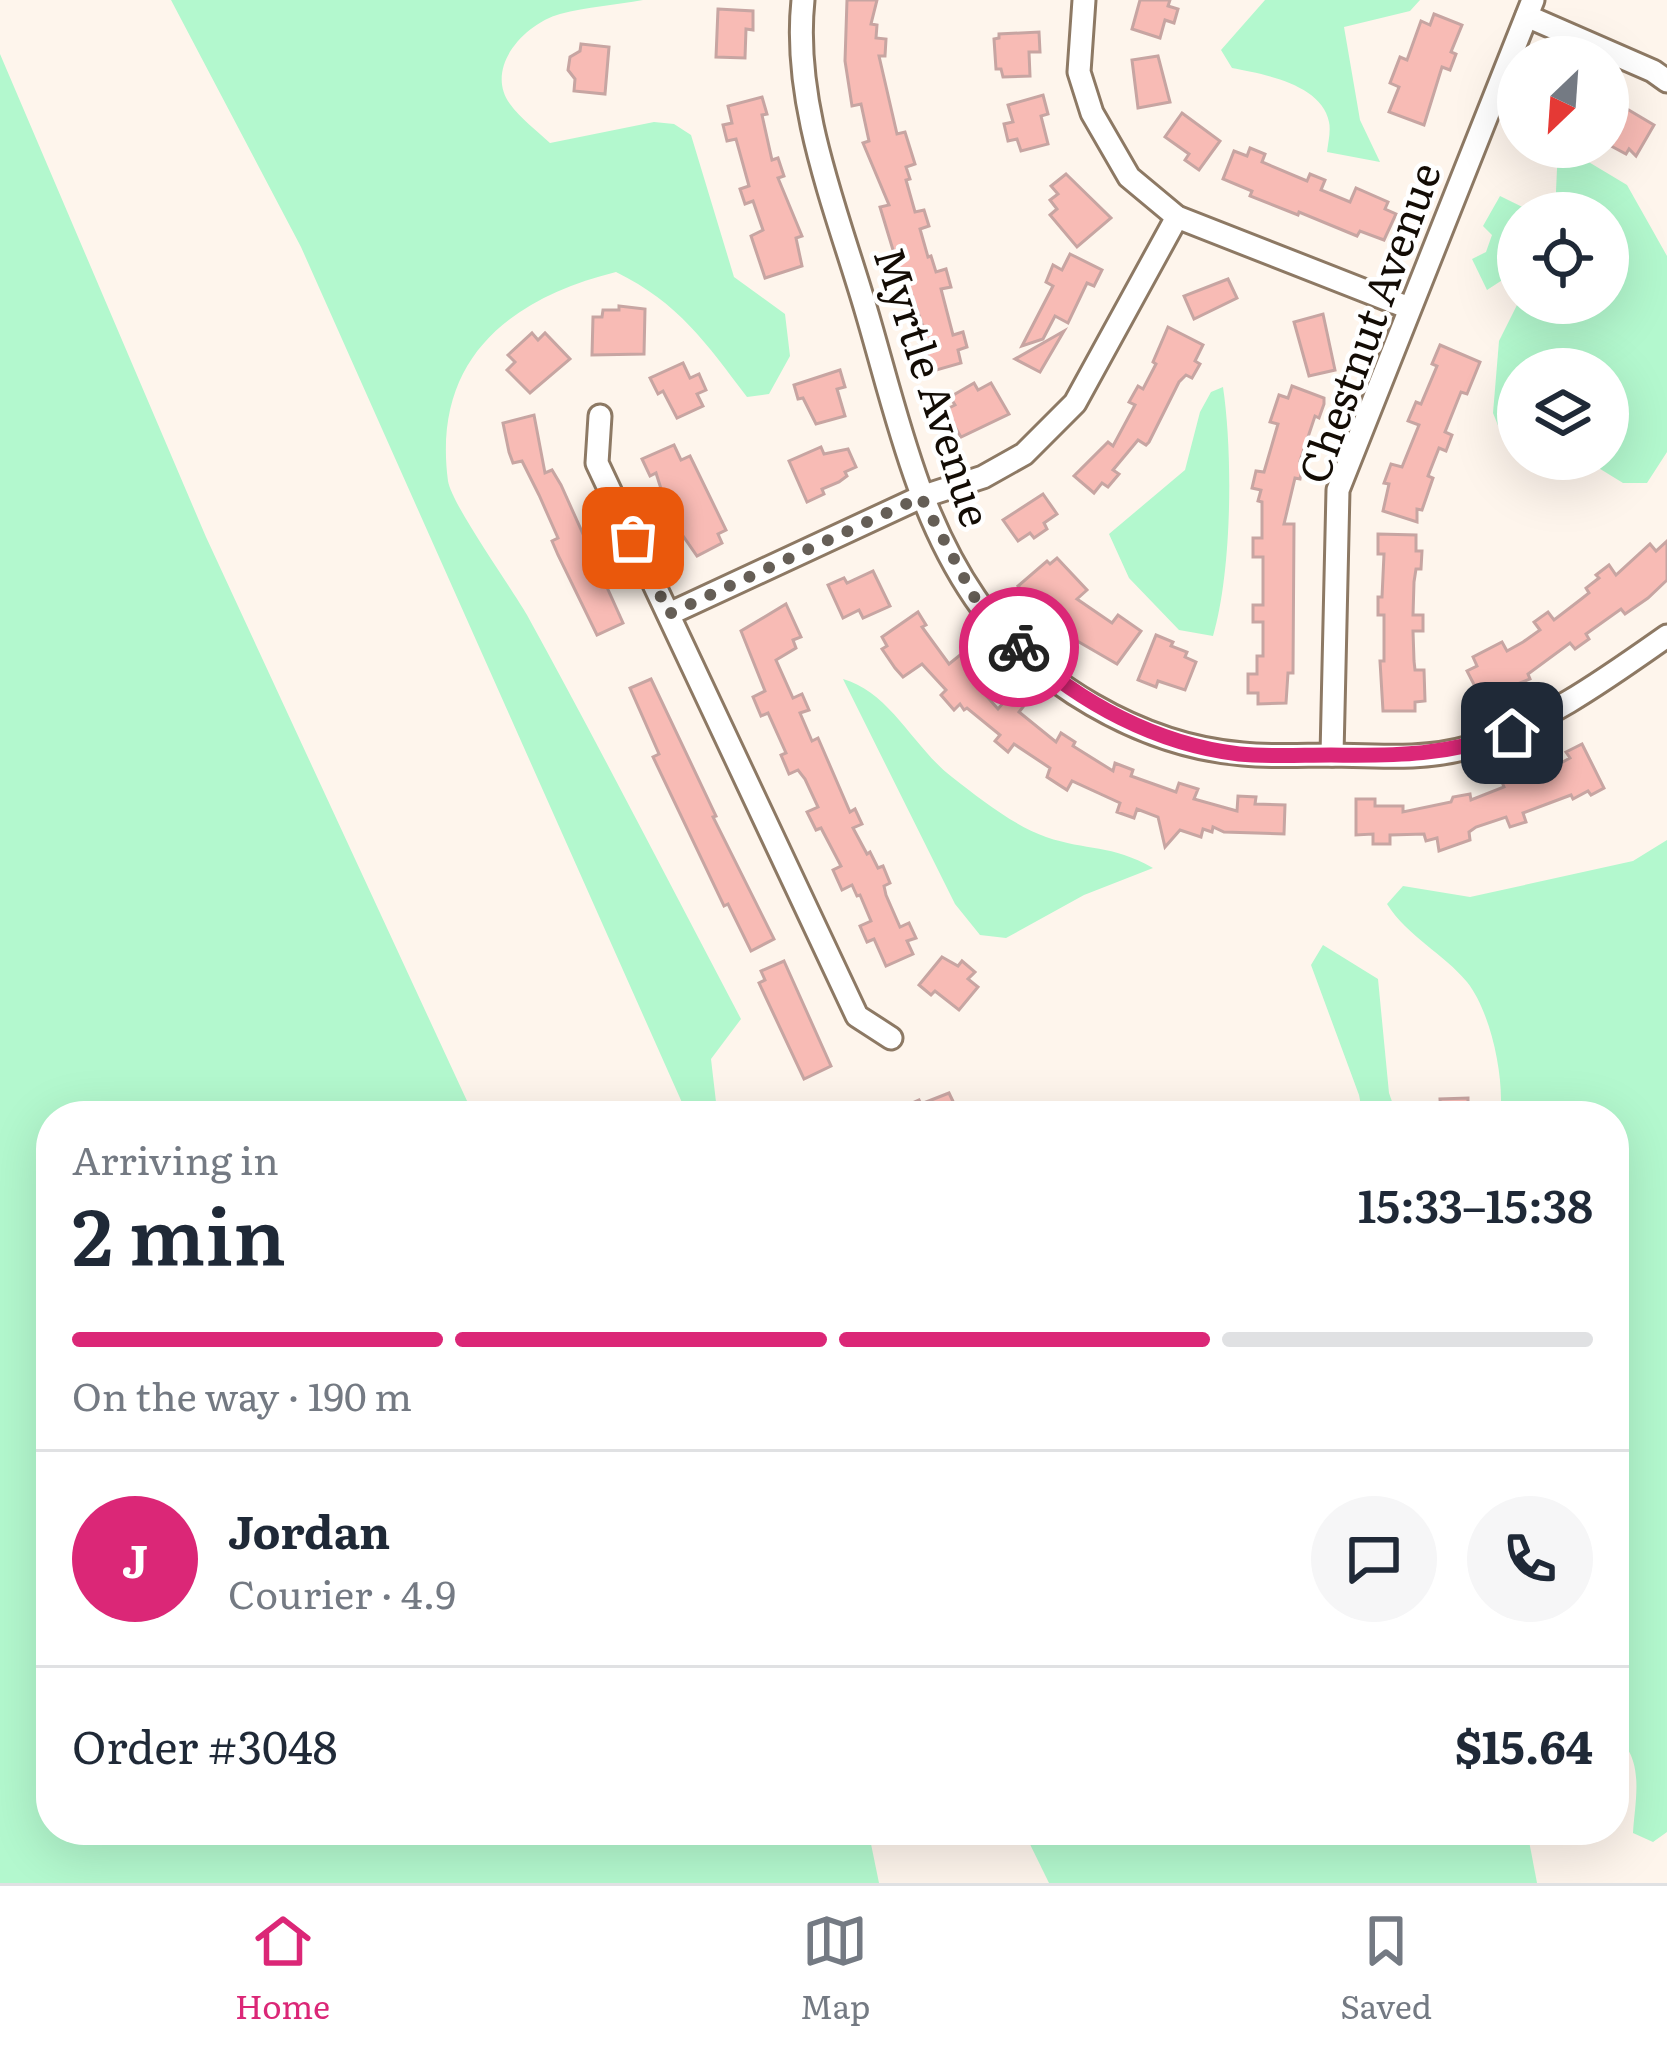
<!DOCTYPE html>
<html lang="en">
<head>
<meta charset="utf-8">
<style>
	body { margin:0; font-family:Literata,serif; background:#f6f6f7; color:#1f2937; height:100vh; display:flex; flex-direction:column; font-size:45px; white-space:nowrap }
	* { box-sizing:border-box; margin:0 }
	p { font-size:39px; color:#747a83 }
	.icon { flex:none; width:66px; height:66px; fill:none; stroke:currentColor; stroke-width:2; stroke-linecap:round; stroke-linejoin:round }
	.map { position:relative; flex:1; overflow:hidden }
	.details { position:absolute; left:36px; top:1101px; width:1593px; height:744px; display:flex; flex-direction:column; background:#fff; border-radius:48px; box-shadow:0 12px 48px #0002 }
	.details>* { flex:none }
	.needle { width:78px; rotate:205deg }
	.buttons { position:absolute; left:1497px; top:36px; display:grid; gap:24px }
	.buttons a { display:grid; place-items:center; width:132px; height:132px; border-radius:50%; background:#fff; box-shadow:0 12px 48px #0002; font-size:60px }
	.pin { position:absolute; display:grid; place-items:center; width:102px; height:102px; color:#fff; margin:-51px; border-radius:24px; box-shadow:0 6px 18px #0006 }
	.courier { position:absolute; display:grid; place-items:center; width:120px; height:120px; margin:-60px; border:9px solid #db2777; border-radius:50%; background:#fff; color:#222; box-shadow:0 3px 15px #0007 }
	.overview em { font-style:normal; font-weight:600 }
	.overview div { display:flex; flex-direction:column-reverse }
	.overview { display:flex; align-items:center; justify-content:space-between; height:204px; padding:0 36px }
	h1 { font-size:78px; font-weight:600; line-height:90px }
	.bar { display:grid; grid-template-columns:repeat(4,1fr); gap:18px 12px; align-content:center; height:144px; padding:0 36px }
	.bar i { height:15px; border-radius:9px; background:#e0e1e3 }
	.bar .selected { background:#db2777 }
	.bar p { grid-column:span 4 }
	.line { display:flex; align-items:center; gap:30px; padding:0 36px; border-top:3px solid #e0e1e3 }
	.line div { flex:1 }
	.round { display:grid; place-items:center; flex:none; width:126px; height:126px; border-radius:63px; background:#f6f6f7 }
	.dock { display:flex; justify-content:space-around; align-items:center; height:168px; border-top:3px solid #e0e1e3; background:#fff; font-size:33px; color:#747a83 }
	.dock a { display:grid; justify-items:center; gap:6px }
	.dock .selected { color:#db2777 }
	.map>svg:first-child { display:block }
	.green { fill:#b3f8ce }
	.building { fill:#f8bbb5; stroke:#c7a5a2; stroke-width:3 }
	.lines { fill:none; stroke-linecap:round; stroke-linejoin:round }
	.minor-casing { stroke:#8d7964; stroke-width:27 }
	.minor { stroke:#fff; stroke-width:21 }
	.done { stroke:#655e56; stroke-width:12; stroke-dasharray:0 21.6 }
	.route { stroke:#db2777; stroke-width:15 }
	.labels { text-anchor:middle; dominant-baseline:central; stroke-width:9; stroke-linejoin:round; paint-order:stroke }
	.street-label { font-size:42px; fill:#130c05; stroke:#fff }
</style>
</head>
<body>
<div class="map">
<svg width="1667" height="1883" viewBox="0 0 1667 1883">
	<rect width="100%" height="100%" fill="#fef5ec"/>
	<g class="green">
		<path d="M 171,0 L 643,0 C 616,5 587,7 560,14 C 524,24 484,68 510,104 C 520,118 537,131 550,143 L 654,122 L 674,124 L 691,135 L 734,277 L 785,314 L 790,356 L 769,394 L 747,397 C 706,343 679,303 616,272 C 508,299 432,360 448,481 C 452,505 511,587 527,615 C 600,748 670,884 741,1019 L 711,1059 L 716,1102 L 743,1116 L 688,1116 L 301,247 Z"/>
		<path d="M 1265,0 L 1420,0 L 1410,11 L 1344,27 L 1360,120 L 1380,162 L 1327,152 C 1328,143 1331,131 1329,122 C 1322,84 1263,74 1232,68 L 1221,50 Z"/>
		<polygon points="0,54 206,537 474,1116 51,1116 51,1830 863,1830 871,1844 879,1883 0,1883"/>
		<polygon points="1558,147 1577,147 1577,155 1627,185 1667,256 1667,452 1647,483 1623,483 1584,459 1608,459 1608,369 1518,369 1518,450 1508,450 1493,413 1499,341 1518,303 1608,303 1608,213 1555,213"/>
		<polygon points="1500,196 1535,213 1518,213 1518,277 1507,277 1487,290 1472,259 1486,252 1492,235 1483,226"/>
		<path d="M 1223,387 C 1233,454 1232,571 1213,636 L 1179,630 L 1129,578 L 1109,534 L 1185,470 L 1200,412 L 1211,392 Z"/>
		<path d="M 843,679 C 890,692 914,748 952,777 C 980,799 1013,825 1046,837 C 1087,851 1111,844 1153,868 L 1084,895 L 1006,938 L 980,935 L 955,904 Z"/>
		<path d="M 1667,840 L 1667,1832 L 1653,1842 L 1633,1833 C 1635,1800 1646,1756 1614,1736 L 1614,1116 L 1500,1116 C 1505,1079 1491,1012 1467,982 C 1443,953 1408,937 1387,904 L 1403,886 L 1470,897 L 1633,861 Z"/>
		<polygon points="1323,945 1378,979 1389,1093 1397,1116 1363,1116 1359,1095 1311,965"/>
		<polygon points="1023,1830 1523,1830 1529,1841 1537,1883 1049,1883"/>
	</g>
	<g class="building">
		<polygon points="847,0 877,0 871,24 877,25 876,38 886,39 885,56 879,56 897,134 905,132 915,164 906,167 910,179 906,180 915,212 924,210 929,226 920,229 928,257 931,256 936,272 946,269 951,287 941,289 953,335 963,332 967,347 958,350 961,363 933,371 924,345 920,346 914,326 922,324 907,281 903,283 880,207 889,205 863,143 869,141 861,104 852,106 845,61"/>
		<polygon points="1140,0 1170,0 1168,6 1178,9 1174,23 1165,20 1160,38 1132,29"/>
		<polygon points="718,9 753,11 753,30 746,29 745,58 716,57"/>
		<polygon points="1434,14 1462,25 1451,52 1456,54 1450,70 1442,67 1424,125 1389,112 1399,87 1390,83 1400,57 1407,60 1421,21 1430,25"/>
		<polygon points="1039,32 1040,52 1029,52 1030,76 1003,77 1001,69 996,69 994,39 999,38 999,34"/>
		<polygon points="581,44 609,47 605,94 574,91 575,79 568,70 570,57 580,51"/>
		<polygon points="1158,56 1170,102 1138,108 1132,60"/>
		<polygon points="1043,95 1048,114 1041,116 1048,144 1021,151 1017,139 1008,141 1004,124 1013,122 1008,105"/>
		<polygon points="762,97 767,114 762,115 772,160 778,158 784,176 778,178 802,236 796,238 802,266 765,278 751,236 763,230 753,201 745,204 740,189 749,186 736,139 727,141 723,125 732,123 728,106"/>
		<polygon points="1617,103 1654,125 1636,156 1629,149 1626,154 1611,146 1616,137 1608,133 1608,120"/>
		<polygon points="1182,113 1220,141 1199,170 1185,160 1189,154 1165,137"/>
		<polygon points="1250,148 1265,154 1262,162 1307,181 1310,174 1325,180 1321,190 1350,202 1356,188 1388,202 1385,209 1396,214 1384,240 1360,231 1357,236 1299,212 1298,215 1250,196 1252,191 1223,179 1234,151 1247,156"/>
		<polygon points="1066,174 1111,218 1077,247 1050,215 1057,209 1050,200 1058,194 1051,186"/>
		<polygon points="1070,254 1102,270 1094,286 1087,283 1068,323 1055,316 1043,339 1022,346 1053,286 1046,282 1053,265 1062,270"/>
		<polygon points="1228,279 1237,298 1194,319 1184,296"/>
		<polygon points="619,306 645,309 644,354 592,355 593,317 602,317 603,310 619,310"/>
		<polygon points="1323,314 1335,370 1309,376 1294,322"/>
		<polygon points="1168,327 1203,345 1195,361 1200,364 1192,378 1186,375 1179,382 1149,442 1146,445 1138,440 1113,470 1119,474 1108,487 1102,483 1094,493 1074,476 1108,442 1113,446 1135,405 1129,402 1138,386 1143,389 1156,364 1153,362"/>
		<polygon points="1064,331 1040,372 1015,359"/>
		<polygon points="532,333 538,340 545,333 570,359 530,393 507,370 515,362 508,355"/>
		<polygon points="1440,345 1480,362 1467,394 1461,392 1445,432 1452,435 1446,451 1439,448 1428,476 1433,478 1422,510 1417,509 1417,522 1383,511 1389,484 1384,483 1391,464 1402,467 1419,425 1408,421 1416,402 1421,404 1437,366 1432,364"/>
		<polygon points="683,363 690,378 699,374 706,390 697,394 703,406 677,418 663,391 658,394 650,378"/>
		<polygon points="840,370 845,387 837,389 845,416 816,424 803,398 798,399 794,385"/>
		<polygon points="974,383 978,390 991,383 1009,414 961,437 945,410 955,405 950,397"/>
		<polygon points="1292,386 1324,398 1324,404 1319,418 1315,416 1300,461 1303,462 1300,479 1295,478 1284,524 1294,524 1293,673 1288,673 1286,703 1258,704 1258,693 1248,693 1248,674 1257,674 1257,656 1263,656 1263,622 1253,622 1253,605 1263,605 1263,557 1253,557 1253,538 1262,538 1262,502 1258,501 1261,490 1252,488 1256,471 1264,472 1278,424 1270,422 1279,395 1288,398"/>
		<polygon points="534,415 545,473 552,470 561,485 623,623 597,635 558,555 552,541 558,538 539,495 522,461 513,463 509,452 503,423"/>
		<polygon points="674,445 681,460 690,456 726,530 718,534 722,543 697,556 670,517 656,473 650,476 642,459"/>
		<polygon points="821,447 824,454 848,449 856,467 845,472 847,476 839,482 822,489 824,494 807,502 789,461"/>
		<polygon points="1043,494 1057,514 1044,523 1047,529 1034,538 1030,533 1018,541 1003,520"/>
		<polygon points="1378,534 1416,535 1416,551 1422,551 1421,569 1416,569 1414,582 1413,615 1423,615 1423,631 1413,631 1414,661 1415,670 1424,670 1425,701 1415,702 1415,711 1383,711 1380,661 1384,661 1384,615 1378,615 1378,597 1382,597 1384,554 1378,554"/>
		<polygon points="1667,541 1667,580 1648,598 1625,614 1621,609 1586,634 1589,639 1575,649 1570,643 1528,674 1530,679 1481,698 1467,671 1477,666 1473,657 1502,642 1507,651 1523,642 1540,630 1534,622 1548,612 1554,620 1580,600 1589,593 1586,588 1599,578 1596,575 1609,565 1616,575 1650,544 1656,551"/>
		<polygon points="1057,558 1087,590 1077,599 1112,623 1118,615 1141,631 1117,664 1072,638 1075,632 1059,614 1055,617 1036,597 1031,601 1018,586 1047,561 1050,564"/>
		<polygon points="873,571 890,606 863,618 859,610 843,618 828,585 844,578 847,583"/>
		<polygon points="786,604 801,637 793,640 796,648 776,660 793,698 802,694 809,710 800,713 812,741 818,738 850,812 855,809 862,824 853,828 867,854 870,852 878,868 883,866 890,883 884,886 886,895 900,927 909,923 916,938 907,941 913,954 886,966 874,939 867,942 860,926 871,921 860,895 857,896 852,885 842,890 833,870 841,866 821,828 816,830 807,812 818,807 805,779 798,770 789,774 781,755 786,753 768,713 761,716 753,697 765,691 741,631"/>
		<polygon points="918,612 926,625 922,627 949,664 965,651 978,666 968,675 998,709 1009,696 1023,707 1019,712 1056,742 1061,733 1075,742 1073,746 1113,771 1115,763 1133,770 1131,776 1176,792 1179,783 1198,789 1194,799 1237,811 1238,796 1256,797 1255,804 1285,805 1284,834 1224,832 1213,827 1212,832 1203,829 1201,837 1180,830 1165,847 1158,817 1137,809 1134,818 1117,812 1120,803 1072,781 1067,790 1047,777 1050,768 1014,744 1008,752 995,741 1000,735 967,708 964,710 960,704 954,710 941,695 946,690 922,664 903,677 895,668 882,649 887,646 882,637"/>
		<polygon points="1156,635 1173,642 1171,646 1187,652 1185,657 1196,662 1185,690 1158,681 1156,687 1138,680"/>
		<polygon points="651,679 716,816 713,817 774,939 751,951 728,904 724,906 653,757 659,754 630,688"/>
		<polygon points="1582,744 1604,788 1591,795 1588,791 1573,799 1571,795 1523,813 1526,822 1510,827 1506,817 1476,827 1469,832 1470,840 1439,851 1437,838 1426,841 1424,834 1390,835 1390,844 1373,844 1373,834 1356,835 1356,799 1375,799 1375,806 1403,806 1403,812 1451,802 1453,797 1470,794 1471,800 1504,787 1502,782 1528,773 1530,780 1570,758 1566,752"/>
		<polygon points="942,957 958,966 962,961 975,972 968,979 978,987 959,1010 935,991 931,995 919,985"/>
		<polygon points="784,961 831,1066 804,1079 759,983 765,980 761,971"/>
		<polygon points="949,1093 960,1116 883,1116 919,1100 921,1104"/>
		<polygon points="1468,1098 1468,1116 1441,1116 1440,1099"/>
	</g>
	<g class="lines">
		<g class="minor-casing">
			<g id="minor">
				<path d="M 803,0 C 792,104 837,211 866,310 C 895,408 916,512 975,598 C 1031,682 1142,746 1243,754 C 1273,757 1304,755 1334,755 C 1378,756 1427,760 1470,747 C 1545,723 1603,681 1667,636"/>
				<polyline points="1084,0 1079,72 1092,113 1129,177 1177,217 1409,308"/>
				<polyline points="1527,16 1653,71 1667,81"/>
				<polyline points="600,416 597,463 857,1016 891,1038"/>
				<polyline points="669,614 921,497 983,477 1024,454 1075,403 1177,217"/>
				<polyline points="1332,755 1338,490 1533,0"/>
			</g>
		</g>
		<use href="#minor" class="minor"/>
	</g>
	<g class="lines">
		<polyline class="done" points="633,538 669,614 921,497 977,602 1019,647"/>
		<path class="route" d="M 1019,647 C 1080,703 1156,744 1239,754 C 1269,757 1301,755 1331,755 C 1401,756 1445,755 1512,733"/>
	</g>
	<g class="labels">
		<g class="street-label">
			<text transform="translate(1367 322) rotate(-70)">Chestnut Avenue</text>
			<text transform="translate(935 386) rotate(72)">Myrtle Avenue</text>
		</g>
	</g>
</svg>
<div class="buttons">
<a><svg class="needle" viewBox="-14 -14 28 28"><path d="M0-13l5 13h-10z" fill="#e53935"/><path d="M0 13l5-13h-10z" fill="#747a83"/></svg></a>
<a><svg class="icon" aria-label="locate" viewBox="0 0 24 24"><circle cx="12" cy="12" r="6"/><path d="M12 2v4M12 18v4M2 12h4M18 12h4"/></svg></a>
<a><svg class="icon" aria-label="layers" viewBox="0 0 24 24"><path d="M12 4l9 5-9 5-9-5zM3 14l9 5 9-5"/></svg></a>
</div>
<div class="pin" style="left:633px;top:538px;background:#ea580c"><svg class="icon" aria-label="bag" viewBox="0 0 24 24"><path d="M5 8h14l-1 12H6zM9 8a3 3 0 0 1 6 0"/></svg></div>
<div class="pin" style="left:1512px;top:733px;background:#1f2937"><svg class="icon" aria-label="home" viewBox="0 0 24 24"><path d="M3 11l9-7 9 7M6 9v11h12V9"/></svg></div>
<div class="courier" style="left:1019px;top:647px"><svg class="icon" aria-label="bike" viewBox="0 0 24 24"><circle cx="6" cy="16" r="4"/><circle cx="18" cy="16" r="4"/><path d="M6 16l4-8h5l3 8M10 8l3 8H6M13 5h3"/></svg></div>
<section class="details">
<div class="overview"><div><h1>2 min</h1><p>Arriving in</p></div><em>15:33–15:38</em></div>
<div class="bar"><i class="selected"></i><i class="selected"></i><i class="selected"></i><i></i><p>On the way · 190 m</p></div>
<div class="line" style="height:216px"><b class="round" style="background:#db2777;color:#fff">J</b><div><b>Jordan</b><p>Courier · 4.9</p></div><a class="round"><svg class="icon" aria-label="chat" viewBox="0 0 24 24"><path d="M4 5h16v11H9l-5 4z"/></svg></a><a class="round"><svg class="icon" aria-label="phone" viewBox="0 0 24 24"><path d="M5 4h4l2 5-3 2q2 4 5 5l2-3 5 2v4C11 20 4 13 5 4z"/></svg></a></div>
<div class="line" style="height:156px"><div>Order #3048</div><b>$15.64</b></div>
</section>
</div>
<nav class="dock">
<a class="selected"><svg class="icon" aria-label="home" viewBox="0 0 24 24"><path d="M3 11l9-7 9 7M6 9v11h12V9"/></svg>Home</a>
<a><svg class="icon" aria-label="map" viewBox="0 0 24 24"><path d="M3 6l6-2 6 2 6-2v14l-6 2-6-2-6 2zM9 4v14M15 6v14"/></svg>Map</a>
<a><svg class="icon" aria-label="saved" viewBox="0 0 24 24"><path d="M7 4h10v16l-5-4-5 4z"/></svg>Saved</a>
</nav>
</body>
</html>
